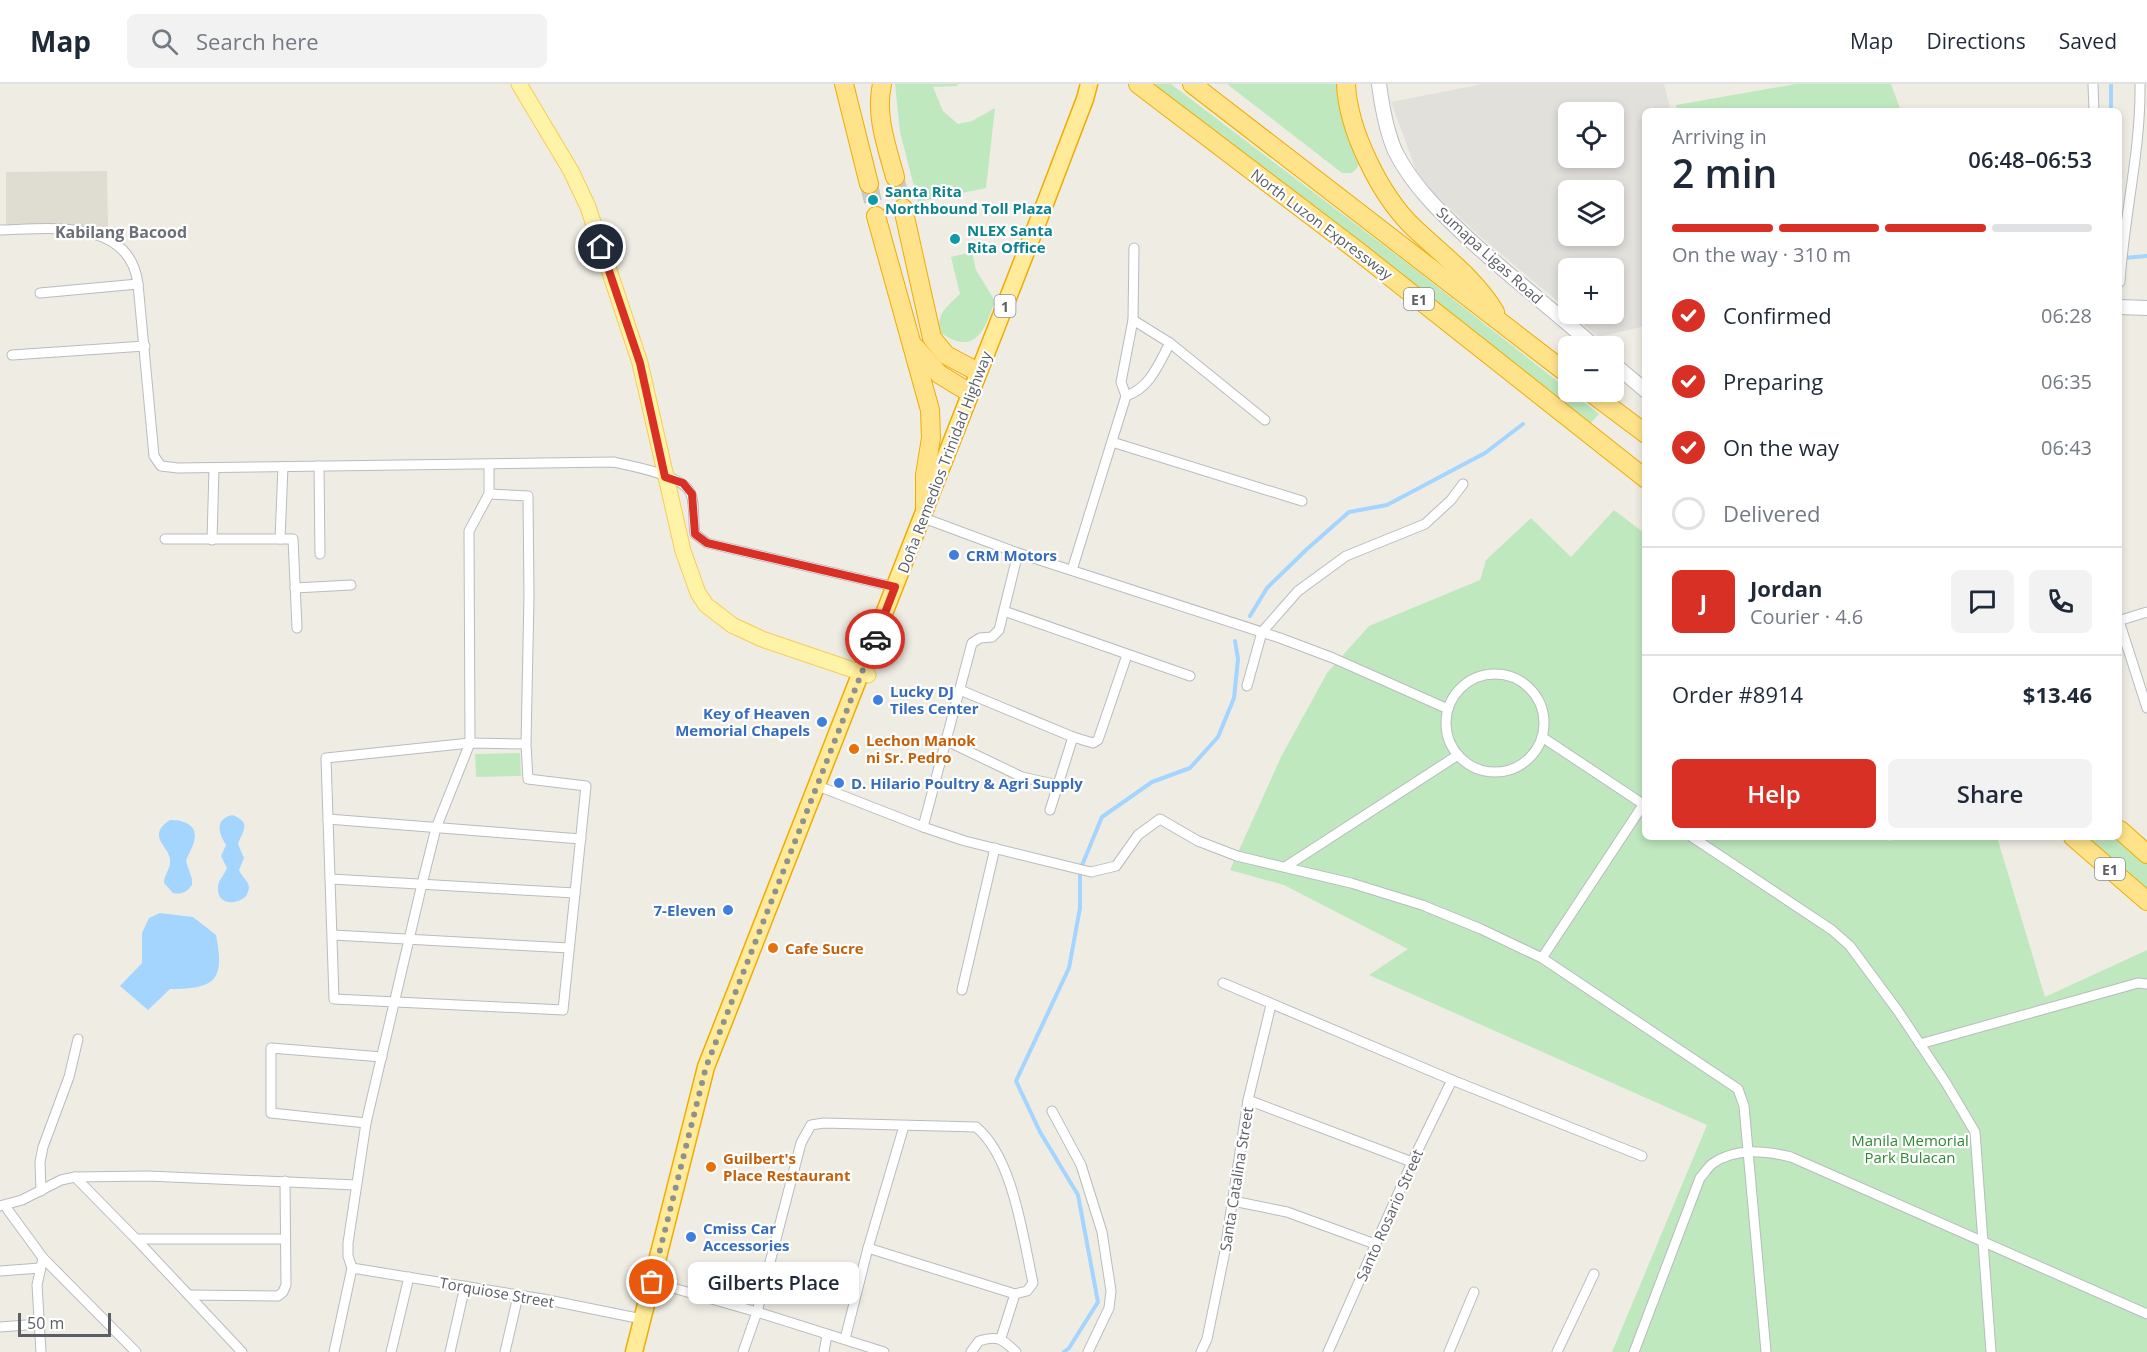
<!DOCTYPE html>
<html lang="en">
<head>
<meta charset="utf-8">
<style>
	body { margin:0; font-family:"Open Sans",sans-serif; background:#f2f2f3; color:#1f2937; height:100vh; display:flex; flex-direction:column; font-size:22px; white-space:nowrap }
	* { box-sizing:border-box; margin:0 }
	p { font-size:20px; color:#747a83 }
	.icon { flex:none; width:33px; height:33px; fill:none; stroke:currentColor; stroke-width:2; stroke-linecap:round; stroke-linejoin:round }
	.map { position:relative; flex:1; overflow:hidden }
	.side { position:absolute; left:1642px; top:24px; width:480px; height:732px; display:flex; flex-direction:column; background:#fff; border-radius:9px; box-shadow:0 3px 9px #0003 }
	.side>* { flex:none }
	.fabs { position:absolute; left:1558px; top:18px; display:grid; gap:12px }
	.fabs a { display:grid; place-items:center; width:66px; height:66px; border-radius:9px; background:#fff; box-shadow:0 3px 9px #0003; font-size:30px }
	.scale { position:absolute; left:18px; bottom:15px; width:93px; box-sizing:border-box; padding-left:6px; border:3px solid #5b5f65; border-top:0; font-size:16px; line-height:21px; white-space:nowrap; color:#5b5f65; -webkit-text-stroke:4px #fff; paint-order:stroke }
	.pin { position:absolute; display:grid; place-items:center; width:51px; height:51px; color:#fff; margin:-26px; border:3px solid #fff; border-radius:50%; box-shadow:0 2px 6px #0007 }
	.courier { position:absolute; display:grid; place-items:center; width:60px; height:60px; margin:-30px; border:4px solid #d93025; border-radius:50%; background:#fff; color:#222; box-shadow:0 2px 8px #0007 }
	.bubble { position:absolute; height:42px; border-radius:9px; background:#fff; box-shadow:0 3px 9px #0003; font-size:20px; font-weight:600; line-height:42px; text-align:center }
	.head em { font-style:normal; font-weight:600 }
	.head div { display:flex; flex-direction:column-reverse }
	.head { display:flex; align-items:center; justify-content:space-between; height:102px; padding:0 30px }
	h1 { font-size:39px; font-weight:600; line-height:45px }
	.bar { display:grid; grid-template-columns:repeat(4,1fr); gap:9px 6px; align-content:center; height:72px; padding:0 30px }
	.bar i { height:8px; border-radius:4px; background:#e0e1e3 }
	.bar .on { background:#d93025 }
	.bar p { grid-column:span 4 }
	.line { display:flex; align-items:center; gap:15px; padding:0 30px; border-top:2px solid #e0e1e3 }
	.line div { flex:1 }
	.round { display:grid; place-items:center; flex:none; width:63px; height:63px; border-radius:9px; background:#f2f2f3 }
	ol { padding:0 30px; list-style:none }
	li { display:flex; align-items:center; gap:18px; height:66px }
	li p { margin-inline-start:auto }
	li .icon { padding:6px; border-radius:50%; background:#d93025; color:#fff; stroke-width:4 }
	li:last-child { color:#747a83 }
	li i { width:33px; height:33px; border:3px solid #e0e1e3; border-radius:50% }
	.primary-button { display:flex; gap:12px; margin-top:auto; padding:12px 30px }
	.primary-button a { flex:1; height:69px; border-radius:9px; background:#d93025; color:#fff; font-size:24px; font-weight:600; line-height:69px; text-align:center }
	.primary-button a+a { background:#f2f2f3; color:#1f2937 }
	header { display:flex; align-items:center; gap:36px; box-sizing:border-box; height:84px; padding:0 30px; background:#fff; border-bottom:2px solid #e0e1e3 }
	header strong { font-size:28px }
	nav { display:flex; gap:33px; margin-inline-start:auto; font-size:21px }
	.search { width:420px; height:54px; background:#f2f2f3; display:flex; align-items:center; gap:15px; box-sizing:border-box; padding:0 21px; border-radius:9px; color:#747a83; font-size:22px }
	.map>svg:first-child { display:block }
	.industrial { fill:#e2e0db; fill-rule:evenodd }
	.education { fill:#dfdcd2 }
	.green { fill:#bfe8bf }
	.water { fill:#a3d5ff }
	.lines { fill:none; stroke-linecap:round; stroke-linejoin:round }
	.stream { stroke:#a3d5ff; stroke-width:4 }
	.motorway-tunnel { stroke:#cacac4; stroke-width:18; stroke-dasharray:18 9; stroke-linecap:butt }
	.minor-casing { stroke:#b8bbc0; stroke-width:11 }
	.secondary-casing { stroke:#b9bcc2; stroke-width:16 }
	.primary-casing { stroke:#f8cd53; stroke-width:17 }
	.trunk-casing { stroke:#f2ab00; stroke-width:19 }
	.motorway-casing { stroke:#f2ab00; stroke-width:20 }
	.minor { stroke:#fff; stroke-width:9 }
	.secondary { stroke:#fff; stroke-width:14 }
	.primary { stroke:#fff3a8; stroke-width:15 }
	.trunk { stroke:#ffeb99; stroke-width:16 }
	.motorway { stroke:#ffe38a; stroke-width:18 }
	.done { stroke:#8f9191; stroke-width:6; stroke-dasharray:0 10.8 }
	.route { stroke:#d93025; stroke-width:8 }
	.culture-dot { fill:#0f9aa8; stroke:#fff; stroke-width:2 }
	.shop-dot { fill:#3f7fe0; stroke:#fff; stroke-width:2 }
	.food-dot { fill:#e8710a; stroke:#fff; stroke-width:2 }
	.labels { text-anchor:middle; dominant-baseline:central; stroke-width:4.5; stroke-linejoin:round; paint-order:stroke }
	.shield { fill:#fff; stroke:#8c8f93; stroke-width:1.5 }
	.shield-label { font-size:14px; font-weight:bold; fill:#5b5f65 }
	.culture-label { font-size:15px; font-weight:bold; fill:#0d838f; stroke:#fff; text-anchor:start }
	.street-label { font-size:15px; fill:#5b5f65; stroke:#fff }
	.shop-label { font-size:15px; font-weight:bold; fill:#366cbe; stroke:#fff; text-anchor:start }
	.food-label { font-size:15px; font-weight:bold; fill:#c56008; stroke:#fff; text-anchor:start }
	.park-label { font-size:15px; fill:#318736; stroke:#fff }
	.neighbourhood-label { font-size:16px; font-weight:bold; fill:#6c7177; stroke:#fff }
</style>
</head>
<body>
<header>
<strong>Map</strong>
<div class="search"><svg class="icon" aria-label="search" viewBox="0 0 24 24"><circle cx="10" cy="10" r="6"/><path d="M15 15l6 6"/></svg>Search here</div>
<nav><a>Map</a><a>Directions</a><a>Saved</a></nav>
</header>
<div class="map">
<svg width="2147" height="1268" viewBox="0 0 2147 1268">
	<rect width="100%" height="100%" fill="#efede3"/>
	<path class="industrial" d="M 1482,0 L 1664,0 L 1671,27 L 1646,27 L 1645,242 L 1599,253 L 1571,230 L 1614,230 L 1614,184 L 1569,184 L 1569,227 L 1482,154 L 1420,97 L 1391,18 ZM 1569,28 L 1614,28 L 1614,74 L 1569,74 ZM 1569,106 L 1614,106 L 1614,152 L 1569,152 Z"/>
	<polygon class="education" points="107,87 108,143 6,143 6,88"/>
	<g class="green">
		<polygon points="895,0 958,0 957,2 933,3 943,27 958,40 972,37 995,24 986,104 918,118 900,48"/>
		<polygon points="1153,0 1171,0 1416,186 1599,330 1589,341"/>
		<polygon points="1227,0 1342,0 1361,74 1357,84 1352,89 1342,89"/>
		<polygon points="1796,0 1891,0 1901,27 1677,27 1676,21"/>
		<path d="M 972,168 L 976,186 L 995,217 C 985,245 976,273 941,249 C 934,231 948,222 960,210 L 951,173 Z"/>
		<polygon points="1614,426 1644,449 1645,453 1646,753 1886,753 1888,757 1917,753 1997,753 2045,913 2147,866 2147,1268 1612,1268 1707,1041 1369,891 1408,865 1284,801 1230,786 1281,673 1327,589 1369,542 1480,496 1486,476 1531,434 1571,473"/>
		<polygon points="520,669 521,692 476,693 475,670"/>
		<polygon points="2084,753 2120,753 2147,776 2147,807"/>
	</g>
	<g class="water">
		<path d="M 232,731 C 252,738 243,747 238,760 L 244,774 L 239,786 C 244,797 254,799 246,812 C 236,822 216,821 218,802 C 219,795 225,790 227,784 L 221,772 L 226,761 C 219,749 214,736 232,731 Z"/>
		<path d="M 170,736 C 184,736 199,741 194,758 C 192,765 188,770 186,777 L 192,795 L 192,801 C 187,808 181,811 173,809 L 164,799 C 164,790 171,785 170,776 C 170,763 145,752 170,736 Z"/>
		<path d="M 160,829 L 193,833 L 216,851 C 225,896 216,905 170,905 L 148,926 L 120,902 L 142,879 L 142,849 L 149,834 Z"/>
	</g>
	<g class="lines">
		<g class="stream">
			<polyline points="2111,27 2111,0"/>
			<polyline points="2124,174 2147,172"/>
			<polyline points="1250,532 1267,504 1306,466 1349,428 1387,421 1485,369 1523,340"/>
			<polyline points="1064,1268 1069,1264 1098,1218 1078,1111 1040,1048 1016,997 1069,884 1080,824 1080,786 1102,733 1152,698 1190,684 1218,653 1234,614 1238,575 1235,557"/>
		</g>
		<g class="motorway-tunnel">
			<polyline points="895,93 903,124"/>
			<polyline points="869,100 876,132"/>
		</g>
		<g class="minor-casing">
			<g id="minor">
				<polyline points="2093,0 2094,27"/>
				<path d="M 0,146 C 48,145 130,133 138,200 L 154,372 L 161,382 L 178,384 L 613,378 C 632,382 681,391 690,408 C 695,416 693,439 695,450 L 707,459 L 895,503"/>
				<path d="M 2120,198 C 2124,131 2141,67 2140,0"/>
				<polyline points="40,209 138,200"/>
				<polyline points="1133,236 1170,259 1265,336"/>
				<polyline points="12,271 145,262"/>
				<path d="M 1126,312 C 1150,304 1158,281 1170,259"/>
				<polyline points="1112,358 1302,417"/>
				<polyline points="319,382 320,470"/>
				<polyline points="489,410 528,412 529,512 526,660 528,695 586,702 563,926 334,915 326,674 470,659 526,660"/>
				<polyline points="921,433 1018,469 1280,554 1333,574 1448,625"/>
				<polyline points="165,455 293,455 297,544"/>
				<polyline points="280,455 283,383"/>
				<polyline points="212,456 214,384"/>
				<polyline points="1072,486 1126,312 1121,298 1133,236 1134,164"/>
				<polyline points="295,504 351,501"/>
				<polyline points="1004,527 1190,592"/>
				<polyline points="2147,528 2121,536 2120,540 2147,624"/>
				<circle cx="1495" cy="639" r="49"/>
				<polyline points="1247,602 1262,548 1298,507 1346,472 1425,440 1451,416 1463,400"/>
				<polyline points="960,606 1073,653 1093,659 1098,656 1127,571"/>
				<polyline points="1542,653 1646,722"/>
				<polyline points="947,657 1022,693 1058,701"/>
				<polyline points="818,702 923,743 965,757 1091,788 1116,782 1138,751 1160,735 1198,757 1237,772 1351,799 1422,821 1481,845 1542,874 1738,1005 1744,1022 1766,1268"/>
				<polyline points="1050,726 1073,653"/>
				<polyline points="328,735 581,755"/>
				<polyline points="923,743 972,559 980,554 992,553 999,546 1018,469"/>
				<polyline points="1692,753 1832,846 1850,862 1898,927 1946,999 1975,1048 1991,1268"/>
				<polyline points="1285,783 1458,671"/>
				<polyline points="331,795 575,809"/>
				<polyline points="333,851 569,864"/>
				<polyline points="1542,874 1643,721"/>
				<polyline points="1223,899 1452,996 1642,1072"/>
				<polyline points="962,906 995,764"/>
				<polyline points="1920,960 2138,899 2147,900"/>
				<polyline points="1248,1016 1412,1078"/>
				<polyline points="1052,1027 1081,1081 1102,1148 1111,1207 1109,1224 1088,1268"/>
				<polyline points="366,1039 271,1029 271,964 382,973"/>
				<polyline points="75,1093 136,1155 242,1268"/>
				<polyline points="41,1107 40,1078 43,1063 69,993 78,955"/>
				<polyline points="1233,1117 1287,1128 1375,1160"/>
				<polyline points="0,1122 22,1116 61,1096 75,1093 148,1092 356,1101"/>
				<polyline points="5,1122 43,1174 136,1268"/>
				<polyline points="136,1155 284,1155"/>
				<polyline points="352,1184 543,1215 642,1235"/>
				<polyline points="0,1187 40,1184"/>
				<polyline points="652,1198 757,1228 884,1268"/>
				<polyline points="189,1211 278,1212 283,1208 286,1201 285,1097"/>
				<polyline points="0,1243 39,1240"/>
				<polyline points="1001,1254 1015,1210"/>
				<polyline points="845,1255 868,1164 904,1042"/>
				<polyline points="41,1268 37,1201 43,1174"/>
				<polyline points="334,1268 352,1184 348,1172 348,1159 366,1039 422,800 436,744 470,659 469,447 489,410 489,380"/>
				<polyline points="391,1268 409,1193"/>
				<polyline points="450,1268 465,1202"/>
				<polyline points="505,1268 518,1212"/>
				<path d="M 743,1268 L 757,1228 L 801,1059 L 811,1041 L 824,1039 L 976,1043 C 1013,1073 1023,1153 1033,1199 L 1027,1207 L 1015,1210 L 868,1164"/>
				<polyline points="824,1268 827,1251"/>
				<path d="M 971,1268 L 979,1257 C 999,1251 1002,1255 1016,1268"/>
				<polyline points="1201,1268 1207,1255 1224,1172 1248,1016 1271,921"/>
				<polyline points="1328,1268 1412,1078 1452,996"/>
				<polyline points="1449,1268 1474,1208"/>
				<polyline points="1557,1268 1594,1190"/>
				<path d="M 1634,1268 L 1700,1094 C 1704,1090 1708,1083 1712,1080 C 1735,1063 1766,1067 1791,1073 L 2147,1230"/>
			</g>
		</g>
		<g class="secondary-casing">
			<g id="secondary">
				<path d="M 1379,0 C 1382,23 1386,46 1395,67 C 1413,103 1443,131 1472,158 C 1512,194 1554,227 1594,262"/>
				<polyline points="2120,223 2147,224"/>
				<polyline points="1614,280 1646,307"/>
			</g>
		</g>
		<g class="primary-casing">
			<polyline id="primary" points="519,0 571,87 588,123 640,279 683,467 698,509 706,521 732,541 762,555 868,591"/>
		</g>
		<g class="trunk-casing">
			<polyline id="trunk" points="634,1268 706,983 1046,117 1085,15 1089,0"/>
		</g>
		<g class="motorway-casing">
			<g id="motorway">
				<polyline points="844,0 869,100"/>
				<path d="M 882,0 C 875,32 887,63 895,93"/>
				<polyline points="1138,0 1359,168 1646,395"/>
				<polyline points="1192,0 1569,291"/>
				<path d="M 1346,0 C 1348,46 1380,111 1413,143 C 1441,170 1475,194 1495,228"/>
				<polyline points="903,124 932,254 946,271 978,288"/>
				<polyline points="876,132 930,326 931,354 925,391 925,424"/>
				<polyline points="915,263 939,290 970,309"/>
				<polyline points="1590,308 1646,350"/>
				<polyline points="2120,746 2147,770"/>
				<polyline points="2073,753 2147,817"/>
			</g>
		</g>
		<use href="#minor" class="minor"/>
		<use href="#secondary" class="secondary"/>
		<use href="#primary" class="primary"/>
		<use href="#trunk" class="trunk"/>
		<use href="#motorway" class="motorway"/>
	</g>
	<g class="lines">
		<polyline class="done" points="652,1198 706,983 875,555"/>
		<polyline class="route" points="601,163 640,279 665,393 683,399 692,410 695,450 707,459 895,503 875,555"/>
	</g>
	<g class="culture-dot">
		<circle cx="873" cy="116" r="6"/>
		<circle cx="955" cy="155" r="6"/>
	</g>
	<g class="shop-dot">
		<circle cx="954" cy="471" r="6"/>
		<circle cx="878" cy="616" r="6"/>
		<circle cx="822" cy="638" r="6"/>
		<circle cx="839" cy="699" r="6"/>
		<circle cx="728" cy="826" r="6"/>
		<circle cx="691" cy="1153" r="6"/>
	</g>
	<g class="food-dot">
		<circle cx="854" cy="665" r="6"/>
		<circle cx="773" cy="864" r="6"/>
		<circle cx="711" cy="1083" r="6"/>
	</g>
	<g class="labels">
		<g class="shield">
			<rect x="1404" y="204" width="30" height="22" rx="4.5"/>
			<rect x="994.5" y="211" width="21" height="22" rx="4.5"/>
			<rect x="2095" y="774" width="30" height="22" rx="4.5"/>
		</g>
		<g class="shield-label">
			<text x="1419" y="215">E1</text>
			<text x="1005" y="222">1</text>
			<text x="2110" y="785">E1</text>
		</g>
		<g class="culture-label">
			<text x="885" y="107">Santa Rita<tspan x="885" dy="17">Northbound Toll Plaza</tspan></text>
			<text x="967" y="146">NLEX Santa<tspan x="967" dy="17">Rita Office</tspan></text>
		</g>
		<g class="street-label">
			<text transform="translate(1322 140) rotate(37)">North Luzon Expressway</text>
			<text transform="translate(1490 171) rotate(42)">Sumapa Ligas Road</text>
			<text transform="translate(944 378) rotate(-69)">Doña Remedios Trinidad Highway</text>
			<text transform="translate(1236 1095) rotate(-81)">Santa Catalina Street</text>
			<text transform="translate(1389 1131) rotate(-66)">Santo Rosario Street</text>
			<text transform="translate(497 1208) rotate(10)">Torquiose Street</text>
		</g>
		<g class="shop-label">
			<text x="966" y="471">CRM Motors</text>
			<text x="890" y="607">Lucky DJ<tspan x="890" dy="17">Tiles Center</tspan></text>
			<text x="810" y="629" text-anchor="end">Key of Heaven<tspan x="810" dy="17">Memorial Chapels</tspan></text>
			<text x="851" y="699">D. Hilario Poultry &amp; Agri Supply</text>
			<text x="716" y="826" text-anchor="end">7-Eleven</text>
			<text x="703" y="1144">Cmiss Car<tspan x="703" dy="17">Accessories</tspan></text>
		</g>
		<g class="food-label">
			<text x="866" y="656">Lechon Manok<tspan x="866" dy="17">ni Sr. Pedro</tspan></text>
			<text x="785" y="864">Cafe Sucre</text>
			<text x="723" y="1074">Guilbert's<tspan x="723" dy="17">Place Restaurant</tspan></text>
		</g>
		<g class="park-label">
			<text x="1910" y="1056">Manila Memorial<tspan x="1910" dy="17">Park Bulacan</tspan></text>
		</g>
		<g class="neighbourhood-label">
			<text x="121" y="148">Kabilang Bacood</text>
		</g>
	</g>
</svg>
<div class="fabs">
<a><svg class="icon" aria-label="locate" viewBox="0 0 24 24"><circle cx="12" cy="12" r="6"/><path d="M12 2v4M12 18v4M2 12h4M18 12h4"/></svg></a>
<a><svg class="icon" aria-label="layers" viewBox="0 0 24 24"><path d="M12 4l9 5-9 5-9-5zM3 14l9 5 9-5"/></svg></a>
<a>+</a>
<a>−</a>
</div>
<div class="scale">50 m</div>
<div class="pin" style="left:652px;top:1198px;background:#ea580c"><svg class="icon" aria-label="bag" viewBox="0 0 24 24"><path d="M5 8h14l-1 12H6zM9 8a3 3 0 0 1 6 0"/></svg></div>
<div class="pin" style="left:601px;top:163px;background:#1f2937"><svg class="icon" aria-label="home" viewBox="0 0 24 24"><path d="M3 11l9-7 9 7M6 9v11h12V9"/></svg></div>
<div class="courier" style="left:875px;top:555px"><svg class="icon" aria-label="car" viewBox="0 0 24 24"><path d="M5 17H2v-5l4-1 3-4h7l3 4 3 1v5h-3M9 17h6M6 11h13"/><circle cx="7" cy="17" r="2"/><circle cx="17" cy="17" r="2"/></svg></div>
<div class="bubble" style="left:688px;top:1178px;width:171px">Gilberts Place</div>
<section class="side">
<div class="head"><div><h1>2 min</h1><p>Arriving in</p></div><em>06:48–06:53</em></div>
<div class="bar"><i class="on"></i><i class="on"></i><i class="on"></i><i></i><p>On the way · 310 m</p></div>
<ol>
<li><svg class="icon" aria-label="check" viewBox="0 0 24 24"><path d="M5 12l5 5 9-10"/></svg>Confirmed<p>06:28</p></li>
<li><svg class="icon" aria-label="check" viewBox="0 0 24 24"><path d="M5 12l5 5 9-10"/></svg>Preparing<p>06:35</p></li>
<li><svg class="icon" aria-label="check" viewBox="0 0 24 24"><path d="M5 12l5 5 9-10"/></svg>On the way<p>06:43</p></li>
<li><i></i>Delivered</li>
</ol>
<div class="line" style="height:108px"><b class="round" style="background:#d93025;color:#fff">J</b><div><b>Jordan</b><p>Courier · 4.6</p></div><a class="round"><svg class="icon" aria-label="chat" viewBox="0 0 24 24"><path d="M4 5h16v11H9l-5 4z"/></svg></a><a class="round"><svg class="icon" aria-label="phone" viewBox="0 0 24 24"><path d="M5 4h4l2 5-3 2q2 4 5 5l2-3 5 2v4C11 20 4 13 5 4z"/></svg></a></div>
<div class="line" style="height:78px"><div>Order #8914</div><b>$13.46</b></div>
<div class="primary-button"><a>Help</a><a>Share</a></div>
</section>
</div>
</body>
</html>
